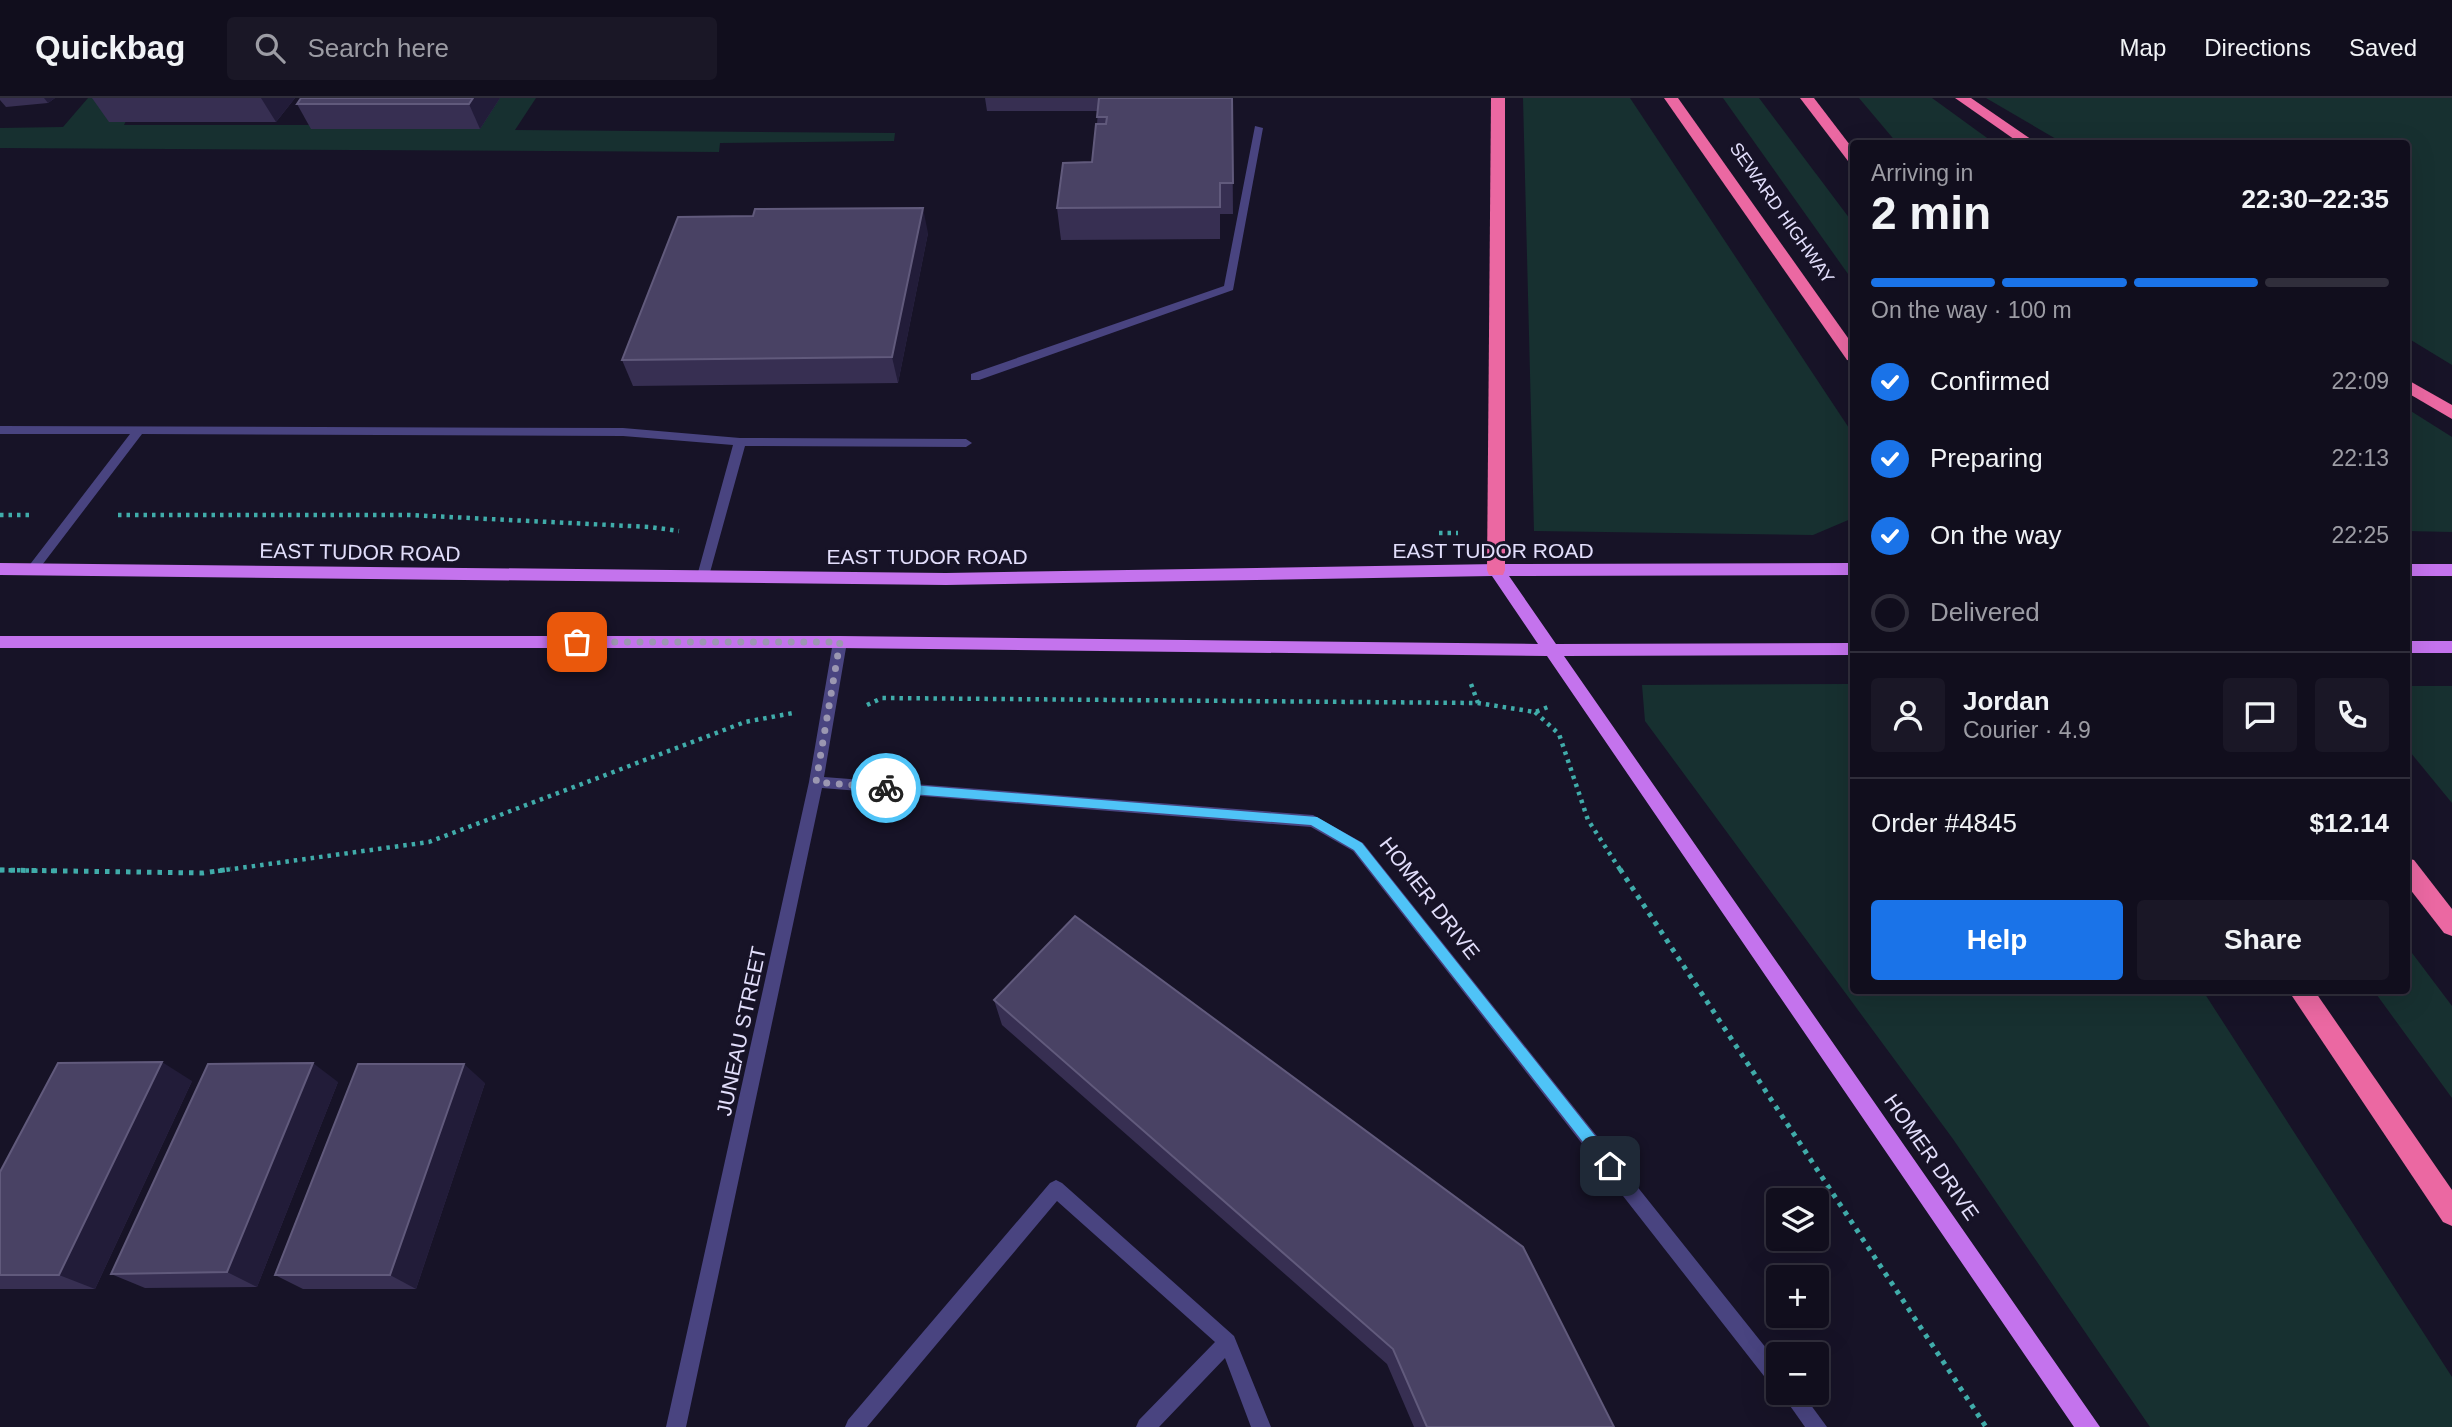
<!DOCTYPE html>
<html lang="en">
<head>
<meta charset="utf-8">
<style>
	body { margin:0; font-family:Helvetica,sans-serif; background:#1a1726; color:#f1f3f6; height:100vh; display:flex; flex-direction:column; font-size:26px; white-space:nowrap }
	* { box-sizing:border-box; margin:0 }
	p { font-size:23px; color:#9c9ca4 }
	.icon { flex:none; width:38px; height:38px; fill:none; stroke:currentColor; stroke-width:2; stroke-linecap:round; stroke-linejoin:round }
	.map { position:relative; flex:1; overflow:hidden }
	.drawer { position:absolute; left:1850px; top:42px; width:560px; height:854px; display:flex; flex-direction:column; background:#110e1d; border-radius:7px; box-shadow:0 7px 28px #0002,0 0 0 2px #302e3b }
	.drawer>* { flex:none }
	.controls { position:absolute; left:1766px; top:1090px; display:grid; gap:14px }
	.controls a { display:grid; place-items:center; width:63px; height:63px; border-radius:7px; background:#110e1d; box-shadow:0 7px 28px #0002,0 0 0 2px #302e3b; font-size:35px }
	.pin { position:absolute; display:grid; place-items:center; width:60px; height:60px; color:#fff; margin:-30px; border-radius:14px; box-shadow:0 4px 10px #0006 }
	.courier { position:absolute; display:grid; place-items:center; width:70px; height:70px; margin:-35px; border:5px solid #4fc3f7; border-radius:50%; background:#fff; color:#222; box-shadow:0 2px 9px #0007 }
	.summary em { font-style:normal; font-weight:600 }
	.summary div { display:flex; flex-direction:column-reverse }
	.summary { display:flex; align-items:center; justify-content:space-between; height:119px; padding:0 21px }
	h1 { font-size:46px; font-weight:600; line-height:52px }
	.bar { display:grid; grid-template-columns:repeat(4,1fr); gap:10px 7px; align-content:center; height:84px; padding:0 21px }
	.bar i { height:9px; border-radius:5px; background:#302e3b }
	.bar .selected { background:#1a73e8 }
	.bar p { grid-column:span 4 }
	.line { display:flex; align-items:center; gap:18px; padding:0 21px; border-top:2px solid #302e3b }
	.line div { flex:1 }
	.round { display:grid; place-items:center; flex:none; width:74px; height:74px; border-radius:7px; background:#1a1726 }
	ol { padding:0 21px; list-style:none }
	li { display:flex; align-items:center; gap:21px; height:77px }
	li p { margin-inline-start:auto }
	li .icon { padding:7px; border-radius:50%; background:#1a73e8; color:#fff; stroke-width:4 }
	li:last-child { color:#9c9ca4 }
	li i { width:38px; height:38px; border:4px solid #302e3b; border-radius:50% }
	.button { display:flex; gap:14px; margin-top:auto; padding:14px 21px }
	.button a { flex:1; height:80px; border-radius:7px; background:#1a73e8; color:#fff; font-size:28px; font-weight:600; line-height:80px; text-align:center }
	.button a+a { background:#1a1726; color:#f1f3f6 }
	header { display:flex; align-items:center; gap:42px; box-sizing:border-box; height:98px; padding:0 35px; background:#110e1d; border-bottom:2px solid #302e3b }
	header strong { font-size:33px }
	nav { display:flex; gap:38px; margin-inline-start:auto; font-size:24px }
	.search { width:490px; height:63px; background:#1a1726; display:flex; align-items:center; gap:18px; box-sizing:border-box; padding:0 24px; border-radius:7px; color:#9c9ca4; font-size:26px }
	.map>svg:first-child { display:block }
	.green { fill:#173030 }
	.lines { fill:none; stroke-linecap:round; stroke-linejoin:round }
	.path-far1 { stroke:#40acaa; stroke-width:4.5; stroke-dasharray:3.5 5; stroke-linecap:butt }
	.path { stroke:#40acaa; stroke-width:5; stroke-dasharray:4.5 6; stroke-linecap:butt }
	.lane { fill:#494480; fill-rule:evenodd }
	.street { fill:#494480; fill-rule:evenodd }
	.primary { fill:#c473ed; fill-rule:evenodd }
	.highway { fill:#eb68a2; fill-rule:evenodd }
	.wall { fill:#372f52 }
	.shaded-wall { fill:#221c39 }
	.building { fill:#494264; stroke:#615a7c; stroke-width:2 }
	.route { fill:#4fc3f7 }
	.done { stroke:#9b97b1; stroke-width:7; stroke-dasharray:0 12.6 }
	.labels { text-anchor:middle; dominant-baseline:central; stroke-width:6; stroke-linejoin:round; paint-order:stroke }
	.far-street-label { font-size:18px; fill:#e2defb; stroke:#171327 }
	.street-label { font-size:21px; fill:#e2defb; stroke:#171327 }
</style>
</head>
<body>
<header>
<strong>Quickbag</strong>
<div class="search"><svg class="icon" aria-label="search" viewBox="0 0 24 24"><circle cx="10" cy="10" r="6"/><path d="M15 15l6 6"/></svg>Search here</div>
<nav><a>Map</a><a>Directions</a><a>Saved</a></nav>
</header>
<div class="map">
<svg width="2452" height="1329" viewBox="0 0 2452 1329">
	<rect width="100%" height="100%" fill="#171327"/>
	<g class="green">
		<polygon points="88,0 137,0 124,27 471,27 489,0 536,0 515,32 895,35 894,43 720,45 719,54 0,50 0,30 63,29"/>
		<polygon points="1523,0 1630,0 1853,336 1853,420 1813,437 1534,433"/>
		<polygon points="1723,0 1759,0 1853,125 1853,183"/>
		<polygon points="1859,0 1932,0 1994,45 1897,45"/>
		<polygon points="1986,0 2452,0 2452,267 2406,239 2406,46 2063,45"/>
		<polygon points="2406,310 2452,339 2452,434 2406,433"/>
		<polygon points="1853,586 1853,892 2203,893 2452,1279 2452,1329 2150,1329 1953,1041 1645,623 1642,587"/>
		<polygon points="2406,588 2452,588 2452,705 2406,649"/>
		<polygon points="2406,847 2452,908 2452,1000 2374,893 2406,892"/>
	</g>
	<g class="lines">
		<g class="path-far1">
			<polyline points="0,417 33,417"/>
			<polyline points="118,417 409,417 650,429 679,433"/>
			<polyline points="1439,435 1458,435"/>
			<polyline points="1471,586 1478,605"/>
			<polyline points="867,607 882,600 1478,605 1535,614 1548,609"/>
			<polyline points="1535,614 1559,636 1588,722 1621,773"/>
			<polyline points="0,772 59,773"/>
			<polyline points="218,773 429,744 745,624 793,615"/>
		</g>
		<g class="path">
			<polyline points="1620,771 1986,1329"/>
			<polyline points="0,772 203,775 231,771"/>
		</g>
		<g class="lane">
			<polygon points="1255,28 1263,30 1233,192 979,282 971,282 971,276 1224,188"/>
			<polygon points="0,328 623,330 740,340 966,341 972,345 966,349 745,348 709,478 703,483 697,478 733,347 623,338 142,336 36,475 32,477 26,472 28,469 130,336 0,336"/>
			<polygon points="1056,1082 1062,1085 1234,1238 1271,1329 1251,1329 1225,1260 1159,1329 1136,1329 1139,1322 1215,1244 1057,1103 867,1329 845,1329 848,1322 1050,1085"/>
		</g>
		<g class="street">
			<polygon points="840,539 847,544 824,679 1313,717 1363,745 1778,1265 1778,1289 1771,1287 1353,753 1311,729 822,690 686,1329 666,1329 809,684 833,544"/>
			<polygon points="1781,1295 1802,1295 1827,1329 1805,1329"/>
		</g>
		<g class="primary">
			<polygon points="0,465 946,475 1496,466 1853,465 1853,477 1509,478 1556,546 1853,545 1853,557 1564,558 2100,1329 2074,1329 1547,558 840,550 0,550 0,538 840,538 1538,546 1492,478 946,487 0,477"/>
			<rect x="2406" y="466" width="46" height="12"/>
			<rect x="2406" y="543" width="46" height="12"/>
		</g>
		<g class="highway">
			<polygon points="1491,0 1505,0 1505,472 1503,477 1489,477 1487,472"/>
			<polygon points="1664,0 1678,0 1853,247 1853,263 1847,262"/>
			<polygon points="1800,0 1814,0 1853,51 1853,64 1848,63"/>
			<polygon points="1955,0 1971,0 2038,46 2021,46"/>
			<polygon points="2406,281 2452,307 2452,321 2406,294"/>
			<polygon points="2406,760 2414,762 2452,811 2452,838 2444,835 2406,786"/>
			<polygon points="2288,892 2314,892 2452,1092 2452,1128 2443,1124"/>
		</g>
	</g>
	<g class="wall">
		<polygon points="0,0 55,0 48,5 6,9 0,2"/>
		<polygon points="92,0 295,0 276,24 109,24"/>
		<polygon points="301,0 500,0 480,31 311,31 297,6"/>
		<polygon points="985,0 1232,0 1233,116 1220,116 1220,141 1061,142 1057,110 1092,64 1097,26 1098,13 987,13"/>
		<polygon points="753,118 928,135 898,285 633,288 622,262"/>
		<polygon points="994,902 1614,1329 1414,1329 1387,1266 1002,927"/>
		<polygon points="192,983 95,1191 0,1191 0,1074"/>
		<polygon points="338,984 257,1189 145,1190 111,1176"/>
		<polygon points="485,985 416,1191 303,1191 275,1177"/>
	</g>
	<g class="shaded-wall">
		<polygon points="44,0 55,0 48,5"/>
		<polygon points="261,0 295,0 276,24"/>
		<polygon points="473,0 500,0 480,31 469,6"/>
		<polygon points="923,110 928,135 898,285 892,259"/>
		<polygon points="162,964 192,983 95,1191 59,1177"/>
		<polygon points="313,965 338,984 257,1189 227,1174"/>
		<polygon points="464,966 485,985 416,1191 390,1177"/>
	</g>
	<g class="building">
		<polygon points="301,0 473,0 469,6 297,6"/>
		<polygon points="1099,0 1232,0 1233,85 1220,85 1220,109 1057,110 1063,65 1092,64 1096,26 1106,26 1107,19 1097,19"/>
		<polygon points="923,110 892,259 622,262 678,119 753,118 755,111"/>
		<polygon points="1075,818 1523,1149 1614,1329 1427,1329 1393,1251 994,902"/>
		<polygon points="162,964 59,1177 0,1177 0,1074 58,965"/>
		<polygon points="313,965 227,1174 111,1176 208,966"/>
		<polygon points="358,966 464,966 390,1177 275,1177"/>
	</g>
	<polygon class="route" points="886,685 1317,719 1362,745 1615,1063 1615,1072 1605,1072 1354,752 1311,727 886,694 880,690"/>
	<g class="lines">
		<polyline class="done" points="577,544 840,544 816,684 886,690"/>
	</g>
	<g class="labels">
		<g class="far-street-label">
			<text transform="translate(1782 115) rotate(55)">SEWARD HIGHWAY</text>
		</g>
		<g class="street-label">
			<text x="1493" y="452">EAST TUDOR ROAD</text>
			<text transform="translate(360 454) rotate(1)">EAST TUDOR ROAD</text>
			<text x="927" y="458">EAST TUDOR ROAD</text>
			<text transform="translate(1430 800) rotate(52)">HOMER DRIVE</text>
			<text transform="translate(741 933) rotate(-78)">JUNEAU STREET</text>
			<text transform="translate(1932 1059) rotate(55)">HOMER DRIVE</text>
		</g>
	</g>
</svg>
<div class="controls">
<a><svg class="icon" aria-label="layers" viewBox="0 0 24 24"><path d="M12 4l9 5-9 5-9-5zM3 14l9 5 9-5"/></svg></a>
<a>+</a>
<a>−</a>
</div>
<div class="pin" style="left:577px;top:544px;background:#ea580c"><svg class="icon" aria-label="bag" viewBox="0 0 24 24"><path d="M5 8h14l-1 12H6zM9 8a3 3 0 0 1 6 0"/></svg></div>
<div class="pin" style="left:1610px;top:1068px;background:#1f2937"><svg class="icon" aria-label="home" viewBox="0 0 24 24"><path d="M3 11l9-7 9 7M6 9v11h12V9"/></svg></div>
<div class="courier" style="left:886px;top:690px"><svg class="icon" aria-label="bike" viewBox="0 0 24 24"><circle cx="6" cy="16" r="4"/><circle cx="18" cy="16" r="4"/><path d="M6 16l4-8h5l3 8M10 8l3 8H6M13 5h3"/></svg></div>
<section class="drawer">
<div class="summary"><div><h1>2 min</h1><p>Arriving in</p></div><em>22:30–22:35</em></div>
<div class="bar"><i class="selected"></i><i class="selected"></i><i class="selected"></i><i></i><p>On the way · 100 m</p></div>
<ol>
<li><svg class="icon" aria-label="check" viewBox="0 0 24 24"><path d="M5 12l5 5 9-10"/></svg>Confirmed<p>22:09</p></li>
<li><svg class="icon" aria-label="check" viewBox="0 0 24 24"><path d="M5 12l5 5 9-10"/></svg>Preparing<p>22:13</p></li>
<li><svg class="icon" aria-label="check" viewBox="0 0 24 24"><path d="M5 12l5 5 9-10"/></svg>On the way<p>22:25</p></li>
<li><i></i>Delivered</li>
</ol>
<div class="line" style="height:126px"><a class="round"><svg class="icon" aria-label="person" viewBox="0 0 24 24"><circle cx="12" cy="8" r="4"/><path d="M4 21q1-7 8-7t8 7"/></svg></a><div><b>Jordan</b><p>Courier · 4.9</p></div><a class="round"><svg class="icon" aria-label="chat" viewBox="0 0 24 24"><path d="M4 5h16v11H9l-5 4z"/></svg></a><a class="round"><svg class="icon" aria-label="phone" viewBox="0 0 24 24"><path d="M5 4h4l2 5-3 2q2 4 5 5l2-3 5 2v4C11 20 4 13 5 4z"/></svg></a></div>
<div class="line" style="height:91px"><div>Order #4845</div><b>$12.14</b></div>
<div class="button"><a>Help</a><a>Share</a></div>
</section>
</div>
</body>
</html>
